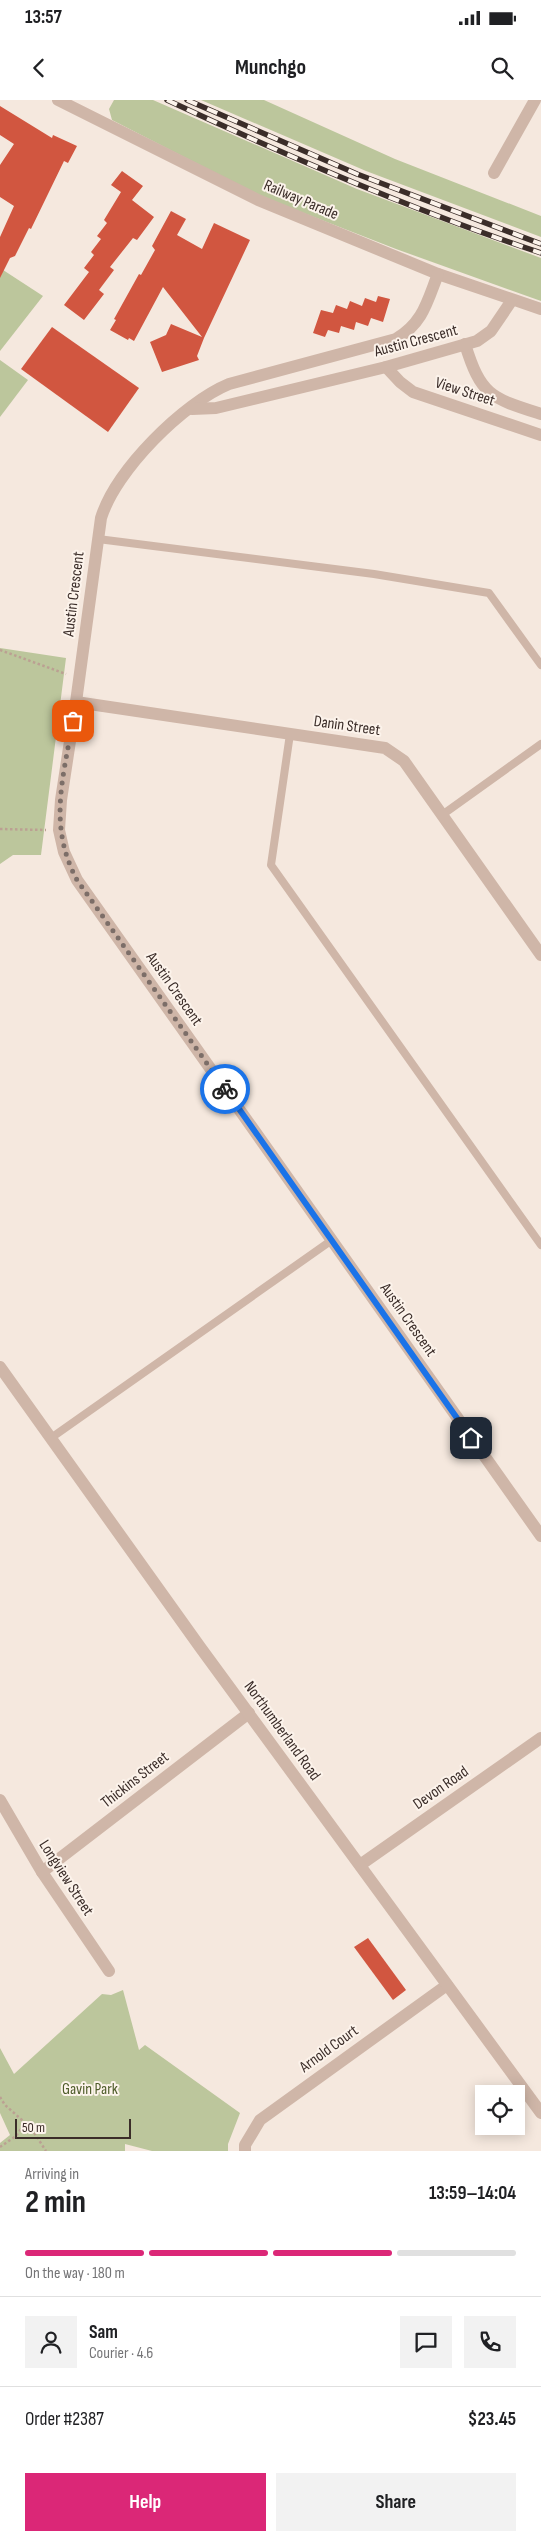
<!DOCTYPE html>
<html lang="en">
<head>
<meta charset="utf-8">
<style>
	body { margin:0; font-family:"Sofia Sans Condensed",sans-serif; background:#f2f2f2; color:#202124; height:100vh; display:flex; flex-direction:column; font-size:19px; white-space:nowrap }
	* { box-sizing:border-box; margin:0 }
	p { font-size:16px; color:#757577 }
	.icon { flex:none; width:28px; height:28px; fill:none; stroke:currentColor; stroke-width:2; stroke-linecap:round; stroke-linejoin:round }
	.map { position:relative; height:2051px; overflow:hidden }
	.sheet { display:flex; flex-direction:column; background:#fff; flex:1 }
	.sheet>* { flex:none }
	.buttons { position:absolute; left:475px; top:1985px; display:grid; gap:10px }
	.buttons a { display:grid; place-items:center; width:50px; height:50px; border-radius:0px; background:#fff; box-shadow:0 2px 12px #0003; font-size:25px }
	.scale { position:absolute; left:15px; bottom:12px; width:116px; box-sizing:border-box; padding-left:5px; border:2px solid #3b2d29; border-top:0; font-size:14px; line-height:18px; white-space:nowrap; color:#3b2d29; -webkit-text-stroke:4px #fcf3eb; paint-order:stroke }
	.pin { position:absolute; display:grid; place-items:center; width:42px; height:42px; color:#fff; margin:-21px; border-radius:10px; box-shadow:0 2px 8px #0006 }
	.courier { position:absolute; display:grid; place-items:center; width:50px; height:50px; margin:-25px; border:4px solid #1a73e8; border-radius:50%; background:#fff; color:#222; box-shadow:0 1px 6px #0007 }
	.summary em { font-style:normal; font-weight:700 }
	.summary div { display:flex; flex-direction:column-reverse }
	.summary { display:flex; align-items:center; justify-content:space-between; height:85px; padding:0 25px }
	h1 { font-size:32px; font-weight:700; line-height:38px }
	.bar { display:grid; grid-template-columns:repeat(4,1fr); gap:8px 5px; align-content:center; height:60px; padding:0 25px }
	.bar i { height:6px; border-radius:4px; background:#e0e0e0 }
	.bar .active { background:#db2777 }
	.bar p { grid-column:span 4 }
	.line { display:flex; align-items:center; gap:12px; padding:0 25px; border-top:1px solid #e0e0e0 }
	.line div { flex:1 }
	.round { display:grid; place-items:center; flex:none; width:52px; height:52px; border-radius:0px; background:#f2f2f2 }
	.action { display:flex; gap:10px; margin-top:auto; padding:10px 25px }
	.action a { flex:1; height:58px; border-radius:0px; background:#db2777; color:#fff; font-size:20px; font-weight:700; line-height:58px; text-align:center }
	.action a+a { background:#f2f2f2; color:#202124 }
	.status { display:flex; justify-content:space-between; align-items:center; height:35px; padding:0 25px; background:#fff; direction:ltr }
	.status svg { height:14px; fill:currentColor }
	header { display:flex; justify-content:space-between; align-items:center; height:65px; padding:0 25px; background:#fff; font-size:22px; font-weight:700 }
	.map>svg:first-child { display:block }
	.green { fill:#bcc69c }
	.building { fill:#d15640 }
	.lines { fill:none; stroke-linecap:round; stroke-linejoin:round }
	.path { stroke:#bba092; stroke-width:2.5; stroke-dasharray:2.5 2.5; stroke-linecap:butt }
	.service { stroke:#cfb6a8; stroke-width:8 }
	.minor { stroke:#cfb6a8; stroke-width:12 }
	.tertiary { stroke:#cfb6a8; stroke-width:12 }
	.rail-casing { stroke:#3b2d29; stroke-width:5.5 }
	.rail { stroke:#fcf3eb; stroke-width:4; stroke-dasharray:11; stroke-linecap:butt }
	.done { stroke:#7c6e68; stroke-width:5; stroke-dasharray:0 9 }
	.route { stroke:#1a73e8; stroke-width:6 }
	.labels { text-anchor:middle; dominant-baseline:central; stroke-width:4; stroke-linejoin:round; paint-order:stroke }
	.street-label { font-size:16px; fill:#3b2d29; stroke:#fcf3eb }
	.park-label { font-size:16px; fill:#4e5c2a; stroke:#fcf3eb }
</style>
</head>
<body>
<div class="status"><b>13:57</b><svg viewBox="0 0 49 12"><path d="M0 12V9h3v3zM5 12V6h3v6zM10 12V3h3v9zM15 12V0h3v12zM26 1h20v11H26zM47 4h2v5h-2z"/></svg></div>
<header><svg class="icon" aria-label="back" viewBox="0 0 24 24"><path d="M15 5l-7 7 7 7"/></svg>Munchgo<svg class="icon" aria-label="search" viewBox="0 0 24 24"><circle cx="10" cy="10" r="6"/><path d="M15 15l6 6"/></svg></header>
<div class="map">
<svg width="541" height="2051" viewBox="0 0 541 2051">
	<rect width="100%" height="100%" fill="#f5e8de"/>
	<g class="green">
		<polygon points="114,0 153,0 357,89 541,158 541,201 396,149 260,96 112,20 109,9"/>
		<polygon points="201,0 264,0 395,59 541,116 541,137 366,71"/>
		<polygon points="0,168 43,196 0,251"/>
		<polygon points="0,260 28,280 0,317"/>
		<polygon points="0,548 66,558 41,755 13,755 0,764"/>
		<polygon points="123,1890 139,1950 145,1945 240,2013 228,2044 228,2051 152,2051 125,2044 125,2051 0,2051 0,2043 10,2035 0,2013 0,1948 14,1974 102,1894 111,1895"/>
	</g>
	<g class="building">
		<polygon points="0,6 52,38 53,35 77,46 68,63 64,61 31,129 29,128 15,156 10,158 0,178 0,137 14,106 0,97 0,65 14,44 0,35"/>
		<polygon points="122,71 143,86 132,100 154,117 137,140 133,138 110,167 114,170 99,190 104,194 84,220 64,205 89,172 84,168 94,155 91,152 101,139 97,136 107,123 104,120 121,92 111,85"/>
		<polygon points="171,111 186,119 177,135 202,149 214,123 250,140 204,238 197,256 199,260 162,272 150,242 166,235 171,224 202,237 163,187 134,241 129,238 128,240 110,230 116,220 114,219 139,174 141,175 155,150 152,146"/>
		<polygon points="378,196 390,199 383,222 371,218 368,226 356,222 354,230 341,226 339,233 328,230 325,237 313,233 321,210 333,213 336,205 347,209 350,201 362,206 365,198 376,202"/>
		<polygon points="52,227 139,288 108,332 21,269"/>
		<polygon points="368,1838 406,1890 393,1900 354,1847"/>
	</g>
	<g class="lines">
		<g class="path">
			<polyline points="0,550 66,574"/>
			<polyline points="0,729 46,730"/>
			<polyline points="0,1997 5,2005 31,2028 46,2051"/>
			<polyline points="0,2047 16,2036 25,2023"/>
		</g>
		<g class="service">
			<polyline points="98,439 374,474 489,493 541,565"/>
			<polyline points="290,634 271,765 541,1145"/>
			<polyline points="442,715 541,644"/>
			<polyline points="51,1338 332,1140"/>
		</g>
		<g class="minor">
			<polyline points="58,0 258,100 438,174 541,209"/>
			<polyline points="494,73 535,0"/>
			<path d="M 438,174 C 427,202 423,223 396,239 L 229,284 C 183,303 116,370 101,418 L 76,602 L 61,700 L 59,730 L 64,752 L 77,780 L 541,1436"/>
			<path d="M 465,244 C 481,296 491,298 541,314"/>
			<polyline points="386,267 400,282 413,292 541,335"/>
			<polyline points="192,309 216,308 386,267 477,241 491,231 512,200"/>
			<polyline points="76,602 385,648 404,661 541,855"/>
			<polyline points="0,1700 42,1772 109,1871"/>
			<polyline points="360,1765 541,1638"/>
			<polyline points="42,1772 249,1613"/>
			<polyline points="245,2051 245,2045 260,2020 447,1885"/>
		</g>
		<polyline class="tertiary" points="0,1267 200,1547 541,2013"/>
		<g class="rail-casing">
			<g id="rail">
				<path d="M 167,0 C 289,57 413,110 541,153"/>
				<polyline points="187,0 357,74 541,144"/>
			</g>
		</g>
		<use href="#rail" class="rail"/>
	</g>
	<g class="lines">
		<path class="done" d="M 73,621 C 63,678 48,726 77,780 L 225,989"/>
		<polyline class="route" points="225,989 471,1338"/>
	</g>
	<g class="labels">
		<g class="street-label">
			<text transform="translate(301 100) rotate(23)">Railway Parade</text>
			<text transform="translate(416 241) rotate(-15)">Austin Crescent</text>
			<text transform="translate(465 292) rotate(18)">View Street</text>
			<text transform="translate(74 494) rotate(-83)">Austin Crescent</text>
			<text transform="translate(347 626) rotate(8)">Danin Street</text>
			<text transform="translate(174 889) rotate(55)">Austin Crescent</text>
			<text transform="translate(408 1220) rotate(55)">Austin Crescent</text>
			<text transform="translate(282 1631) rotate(54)">Northumberland Road</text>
			<text transform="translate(135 1680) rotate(-38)">Thickins Street</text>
			<text transform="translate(441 1688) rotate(-35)">Devon Road</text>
			<text transform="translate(66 1778) rotate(57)">Longview Street</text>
			<text transform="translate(329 1949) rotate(-36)">Arnold Court</text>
		</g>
		<g class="park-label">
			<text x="90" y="1989">Gavin Park</text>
		</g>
	</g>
</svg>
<div class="buttons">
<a><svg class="icon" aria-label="locate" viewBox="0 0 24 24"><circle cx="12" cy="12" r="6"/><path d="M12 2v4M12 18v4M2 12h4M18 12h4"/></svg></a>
</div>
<div class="scale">50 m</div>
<div class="pin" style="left:73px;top:621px;background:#ea580c"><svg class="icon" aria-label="bag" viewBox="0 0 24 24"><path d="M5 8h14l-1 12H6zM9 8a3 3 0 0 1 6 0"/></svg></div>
<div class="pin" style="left:471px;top:1338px;background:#1f2937"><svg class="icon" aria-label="home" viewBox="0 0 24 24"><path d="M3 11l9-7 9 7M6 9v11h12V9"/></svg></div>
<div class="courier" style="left:225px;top:989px"><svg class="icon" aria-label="bike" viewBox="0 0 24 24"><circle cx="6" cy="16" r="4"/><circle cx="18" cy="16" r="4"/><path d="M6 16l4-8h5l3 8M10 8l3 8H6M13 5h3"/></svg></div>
</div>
<section class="sheet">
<div class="summary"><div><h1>2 min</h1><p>Arriving in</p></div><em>13:59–14:04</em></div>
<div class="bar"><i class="active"></i><i class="active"></i><i class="active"></i><i></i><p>On the way · 180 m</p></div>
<div class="line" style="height:90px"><a class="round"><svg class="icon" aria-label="person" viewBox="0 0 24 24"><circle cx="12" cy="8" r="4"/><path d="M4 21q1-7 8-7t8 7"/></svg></a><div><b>Sam</b><p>Courier · 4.6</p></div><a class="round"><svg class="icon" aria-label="chat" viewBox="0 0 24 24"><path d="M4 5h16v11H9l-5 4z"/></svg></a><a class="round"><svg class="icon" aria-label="phone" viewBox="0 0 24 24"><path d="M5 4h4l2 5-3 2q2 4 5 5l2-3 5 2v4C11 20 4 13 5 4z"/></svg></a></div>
<div class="line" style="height:65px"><div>Order #2387</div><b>$23.45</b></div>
<div class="action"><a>Help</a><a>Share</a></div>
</section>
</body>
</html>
